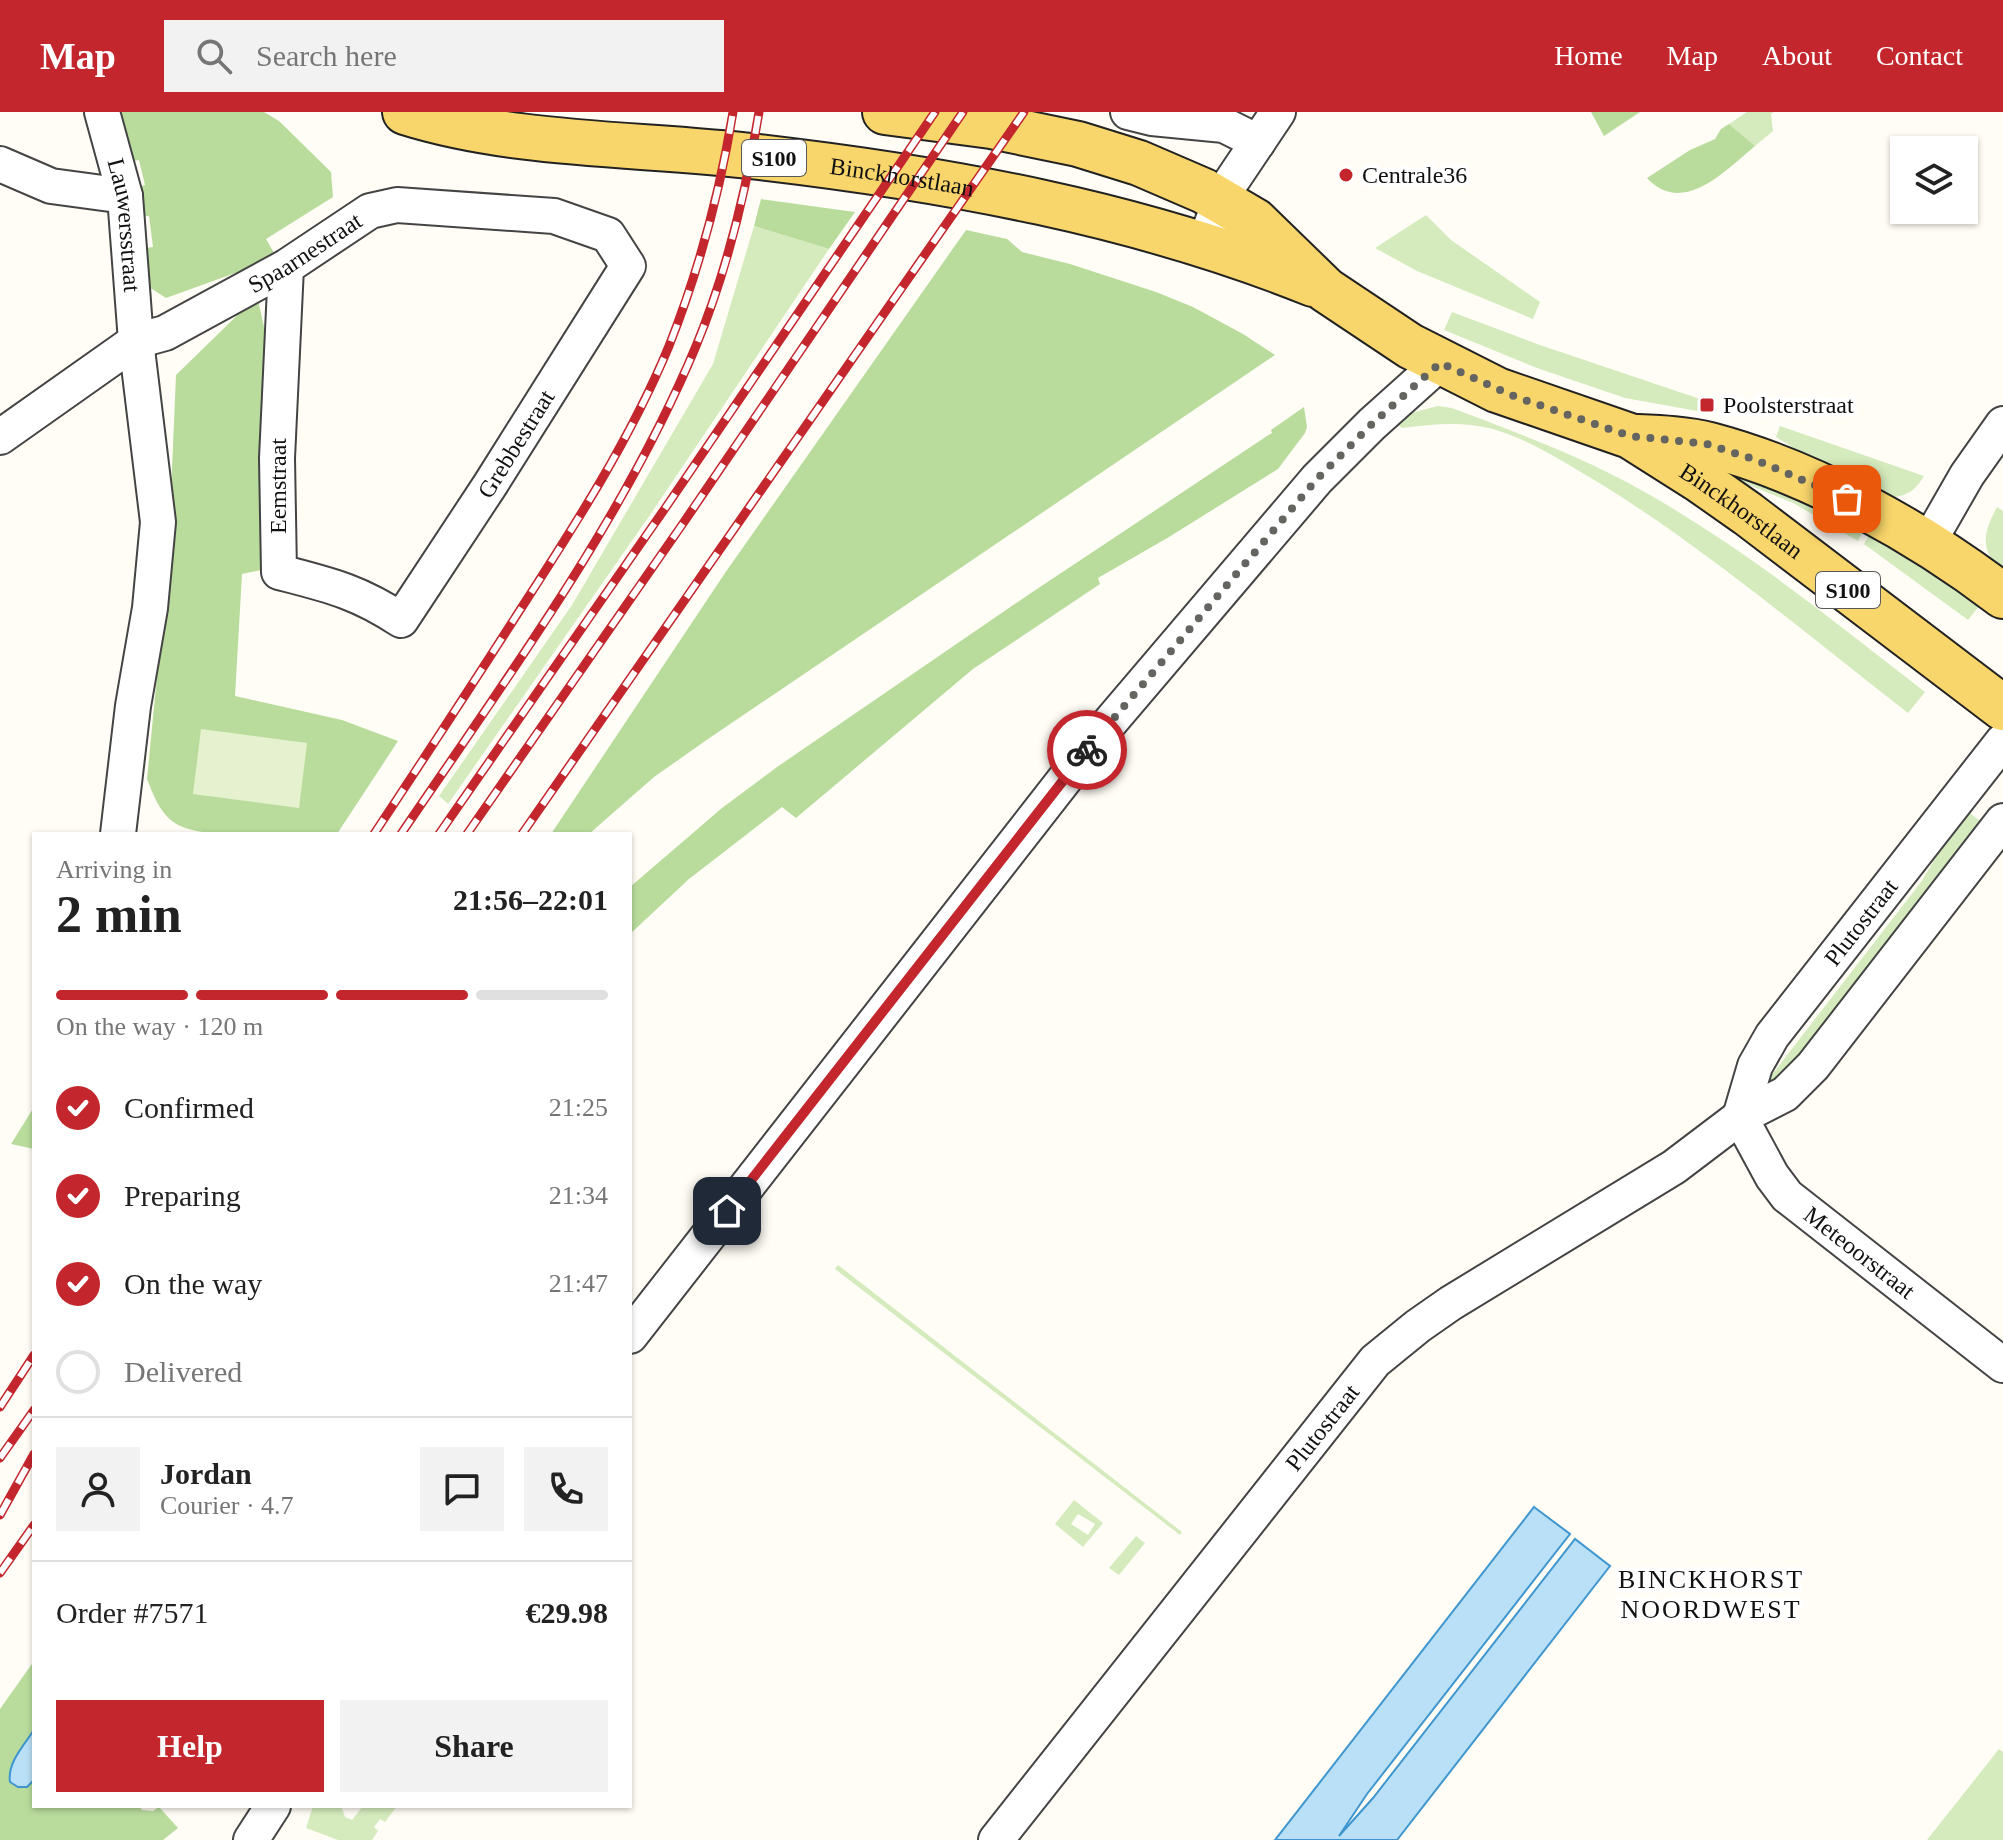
<!DOCTYPE html>
<html lang="en">
<head>
<meta charset="utf-8">
<style>
	body { margin:0; font-family:"Times New Roman",serif; background:#f2f2f2; color:#222; height:100vh; display:flex; flex-direction:column; font-size:30px; white-space:nowrap }
	* { box-sizing:border-box; margin:0 }
	p { font-size:26px; color:#767676 }
	.icon { flex:none; width:44px; height:44px; fill:none; stroke:currentColor; stroke-width:2; stroke-linecap:round; stroke-linejoin:round }
	.map { position:relative; flex:1; overflow:hidden }
	.panel { position:absolute; left:32px; top:720px; width:600px; height:976px; display:flex; flex-direction:column; background:#fff; border-radius:0px; box-shadow:0 2px 6px #0004 }
	.panel>* { flex:none }
	.controls { position:absolute; left:1890px; top:24px; display:grid; gap:16px }
	.controls a { display:grid; place-items:center; width:88px; height:88px; border-radius:0px; background:#fff; box-shadow:0 2px 6px #0004; font-size:40px }
	.pin { position:absolute; display:grid; place-items:center; width:68px; height:68px; color:#fff; margin:-34px; border-radius:16px; box-shadow:0 4px 12px #0006 }
	.courier { position:absolute; display:grid; place-items:center; width:80px; height:80px; margin:-40px; border:6px solid #c4262e; border-radius:50%; background:#fff; color:#222; box-shadow:0 2px 10px #0007 }
	.overview em { font-style:normal; font-weight:700 }
	.overview div { display:flex; flex-direction:column-reverse }
	.overview { display:flex; align-items:center; justify-content:space-between; height:136px; padding:0 24px }
	h1 { font-size:52px; font-weight:700; line-height:60px }
	.bar { display:grid; grid-template-columns:repeat(4,1fr); gap:12px 8px; align-content:center; height:96px; padding:0 24px }
	.bar i { height:10px; border-radius:6px; background:#e0e0e0 }
	.bar .on { background:#c4262e }
	.bar p { grid-column:span 4 }
	.line { display:flex; align-items:center; gap:20px; padding:0 24px; border-top:2px solid #e0e0e0 }
	.line div { flex:1 }
	.round { display:grid; place-items:center; flex:none; width:84px; height:84px; border-radius:0px; background:#f2f2f2 }
	ol { padding:0 24px; list-style:none }
	li { display:flex; align-items:center; gap:24px; height:88px }
	li p { margin-inline-start:auto }
	li .icon { padding:8px; border-radius:50%; background:#c4262e; color:#fff; stroke-width:4 }
	li:last-child { color:#767676 }
	li i { width:44px; height:44px; border:4px solid #e0e0e0; border-radius:50% }
	.cta { display:flex; gap:16px; margin-top:auto; padding:16px 24px }
	.cta a { flex:1; height:92px; border-radius:0px; background:#c4262e; color:#fff; font-size:32px; font-weight:700; line-height:92px; text-align:center }
	.cta a+a { background:#f2f2f2; color:#222 }
	header { display:flex; align-items:center; gap:48px; box-sizing:border-box; height:112px; padding:0 40px; background:#c4262e; color:#fff }
	header strong { font-size:38px }
	nav { display:flex; gap:44px; margin-inline-start:auto; font-size:28px }
	.search { width:560px; height:72px; background:#f2f2f2; display:flex; align-items:center; gap:20px; box-sizing:border-box; padding:0 28px; border-radius:0px; color:#767676; font-size:30px }
	.map>svg:first-child { display:block }
	.green { fill:#d5ebbd; fill-rule:evenodd }
	.forest { fill:#b9dc9c }
	.pitch { fill:#e6f2cf }
	.water { fill:#b9e0f7; stroke:#3f96cf; stroke-width:2 }
	.lines { fill:none; stroke-linecap:round; stroke-linejoin:round }
	.street-casing { stroke:#444; stroke-width:38 }
	.primary-casing { stroke:#222; stroke-width:48 }
	.street { stroke:#fff; stroke-width:34 }
	.primary { stroke:#f9d66b; stroke-width:44 }
	.rail-casing { stroke:#c4262e; stroke-width:9 }
	.rail { stroke:#fff; stroke-width:6; stroke-dasharray:18; stroke-linecap:butt }
	.done { stroke:#646461; stroke-width:8; stroke-dasharray:0 14.4 }
	.route { stroke:#c4262e; stroke-width:10 }
	.poi-dot { fill:#c4262e; stroke:#fff; stroke-width:3 }
	.labels { text-anchor:middle; dominant-baseline:central; stroke-width:8; stroke-linejoin:round; paint-order:stroke }
	.shield { fill:#fff; stroke:#585858; stroke-width:2 }
	.shield-label { font-size:22px; font-weight:bold; fill:#111 }
	.poi-label { font-size:24px; fill:#111; stroke:#fff; text-anchor:start }
	.street-label { font-size:24px; fill:#111; stroke:#fff }
	.neighbourhood-label { font-size:26px; letter-spacing:2px; fill:#111; stroke:#fff }
</style>
</head>
<body>
<header>
<strong>Map</strong>
<div class="search"><svg class="icon" aria-label="search" viewBox="0 0 24 24"><circle cx="10" cy="10" r="6"/><path d="M15 15l6 6"/></svg>Search here</div>
<nav><a>Home</a><a>Map</a><a>About</a><a>Contact</a></nav>
</header>
<div class="map">
<svg width="2003" height="1728" viewBox="0 0 2003 1728">
	<rect width="100%" height="100%" fill="#fffdf5"/>
	<g class="green">
		<polygon points="1747,0 1774,0 1771,2 1773,19 1755,34 1729,12"/>
		<polygon points="1426,103 1451,128 1540,190 1533,207 1417,159 1375,136"/>
		<polygon points="754,114 829,137 650,403 448,692 439,684 572,493 713,252"/>
		<polygon points="1452,200 1537,232 1700,287 1697,299 1625,286 1537,256 1444,218"/>
		<path d="M 1438,294 L 1452,296 C 1507,317 1562,337 1615,364 C 1727,422 1826,503 1925,580 L 1908,601 C 1807,523 1709,439 1601,372 C 1567,352 1531,328 1493,317 C 1462,309 1433,312 1402,316 L 1398,313 L 1411,301 Z"/>
		<path d="M 1780,314 L 1924,364 C 1917,376 1908,384 1894,385 C 1868,387 1801,340 1776,325 Z"/>
		<polygon points="1681,340 1727,355 1865,415 1858,429 1793,391 1730,365"/>
		<path d="M 1997,395 L 2003,399 L 2003,462 C 1980,438 1982,423 1997,395 Z"/>
		<polygon points="1872,418 1983,489 1968,508 1864,432"/>
		<polygon points="1965,697 1981,710 1764,988 1757,982 1921,770"/>
		<polygon points="838,1153 1182,1420 1180,1423 835,1157"/>
		<path d="M 1074,1388 L 1103,1411 L 1083,1435 L 1055,1412 ZM 1078,1402 L 1095,1412 L 1088,1423 L 1071,1412 Z"/>
		<polygon points="1136,1424 1145,1431 1119,1463 1109,1456"/>
		<polygon points="1999,1637 2003,1640 2003,1728 1927,1728"/>
		<polygon points="313,1694 341,1694 345,1705 352,1708 363,1694 397,1694 385,1710 380,1707 374,1715 378,1719 372,1728 338,1728 306,1716"/>
	</g>
	<g class="forest">
		<polygon points="107,0 264,0 279,9 331,60 333,85 266,127 277,146 166,186 149,175 139,137 153,135 149,104 134,105 130,78 145,73 139,48 123,51"/>
		<polygon points="1591,0 1640,0 1604,24"/>
		<path d="M 1729,12 L 1755,34 C 1726,58 1683,105 1647,66 L 1690,38 L 1715,27 L 1721,17 Z"/>
		<polygon points="761,87 855,100 829,137 754,114"/>
		<polygon points="966,118 1007,127 1022,140 1070,152 1156,180 1193,195 1243,222 1275,243 708,627 654,665 589,722 551,722 725,461"/>
		<path d="M 257,184 L 268,232 L 261,458 L 242,462 L 235,584 L 342,608 L 398,629 L 337,722 C 300,722 199,731 172,709 C 159,699 153,682 147,667 L 168,451 L 176,263 Z"/>
		<polygon points="1304,295 1307,315 1305,321 1278,357 1169,425 1098,466 1100,472 973,557 796,706 782,695 689,767 630,822 630,775 722,696 777,655 1028,483 1267,324 1272,321 1271,318"/>
		<polygon points="34,995 34,1037 11,1032"/>
		<path d="M 34,1549 C 34,1565 38,1607 33,1619 C 26,1637 6,1649 10,1670 L 25,1676 L 34,1668 L 34,1694 L 139,1694 L 142,1698 L 153,1699 L 159,1695 L 178,1716 L 163,1728 L 0,1728 L 0,1597 Z"/>
	</g>
	<polygon class="pitch" points="201,617 307,631 299,696 193,682"/>
	<g class="water">
		<polygon points="1534,1395 1570,1422 1367,1682 1339,1724 1373,1686 1575,1427 1610,1454 1397,1728 1275,1728"/>
		<path d="M 34,1618 L 34,1668 L 27,1675 L 18,1675 L 10,1670 C 7,1651 24,1633 34,1618 Z"/>
	</g>
	<g class="lines">
		<g class="street-casing">
			<g id="street">
				<path id="s1" d="M 102,0 L 125,84 L 136,229 L 158,410 L 150,496 L 133,594 L 118,722"/>
				<polyline points="1128,0 1152,6 1224,13 1258,30"/>
				<polyline points="0,52 51,74 125,84"/>
				<polyline points="1203,135 1223,82 1278,0"/>
				<path id="s2" d="M 0,325 L 136,229 L 165,221 L 286,155 L 370,99 L 397,93 L 554,104 L 608,123 L 628,154 L 490,373 L 401,508 C 357,479 329,473 279,460 L 277,346 L 286,155"/>
				<polyline points="1928,431 1967,363 2003,312"/>
				<path id="s3" d="M 1740,1005 L 1755,954 L 1772,924 L 2003,629"/>
				<path id="s4" d="M 1740,1005 L 1772,1064 L 1787,1084 L 2003,1253"/>
				<polyline points="630,1224 1100,622 1317,367 1372,312 1440,251"/>
				<polyline points="251,1728 273,1694"/>
				<path id="s5" d="M 996,1728 L 1375,1249 L 1418,1214 L 1451,1191 L 1674,1055 L 1740,1005 L 1785,982 L 1813,954 L 2003,709"/>
			</g>
		</g>
		<g class="primary-casing">
			<g id="primary">
				<path id="s6" d="M 405,0 C 516,35 643,31 759,45 C 948,67 1136,101 1313,172"/>
				<path id="s7" d="M 885,0 L 991,14 L 1078,32 L 1139,51 L 1204,79 L 1255,109 L 1326,178 L 1410,234 L 1497,278 L 1630,324 L 1701,369 L 1748,402 L 2003,596"/>
				<path d="M 1637,325 C 1661,326 1686,327 1710,333 C 1812,360 1919,420 2003,484"/>
			</g>
		</g>
		<use href="#street" class="street"/>
		<use href="#primary" class="primary"/>
		<g class="rail-casing">
			<g id="rail">
				<path d="M 374,722 C 423,648 472,573 520,498 C 575,413 630,328 669,234 C 699,158 720,80 733,0"/>
				<path d="M 401,722 C 506,567 624,407 696,234 C 727,159 746,80 759,0"/>
				<polyline points="439,722 666,395 935,0"/>
				<polyline points="467,722 684,410 963,0"/>
				<polyline points="522,722 1024,0"/>
				<polyline points="0,1295 34,1243"/>
				<polyline points="0,1346 34,1298"/>
				<polyline points="0,1403 34,1342"/>
				<polyline points="0,1461 34,1413"/>
			</g>
		</g>
		<use href="#rail" class="rail"/>
	</g>
	<g class="lines">
		<polyline class="done" points="1087,638 1317,367 1372,312 1440,251 1516,285 1630,324 1707,332 1756,348 1847,387"/>
		<polyline class="route" points="727,1099 1087,638"/>
	</g>
	<g class="poi-dot">
		<circle cx="1346" cy="63" r="8"/>
		<rect x="1699" y="285" width="16" height="16" rx="4"/>
	</g>
	<g class="labels">
		<g class="shield">
			<rect x="742" y="28" width="64" height="36" rx="6"/>
			<rect x="1816" y="460" width="64" height="36" rx="6"/>
		</g>
		<g class="shield-label">
			<text x="774" y="46">S100</text>
			<text x="1848" y="478">S100</text>
		</g>
		<g class="poi-label">
			<text x="1362" y="63">Centrale36</text>
			<text x="1723" y="293">Poolsterstraat</text>
		</g>
		<g class="street-label">
			<text stroke="none"><textPath href="#s6" startOffset="502">Binckhorstlaan</textPath></text>
			<text stroke="none"><textPath href="#s1" startOffset="116">Lauwersstraat</textPath></text>
			<text stroke="none"><textPath href="#s2" startOffset="358">Spaarnestraat</textPath></text>
			<text transform="translate(516 332) rotate(-58)">Grebbestraat</text>
			<text transform="translate(278 374) rotate(-90)">Eemstraat</text>
			<text stroke="none"><textPath href="#s7" startOffset="962">Binckhorstlaan</textPath></text>
			<text stroke="none"><textPath href="#s3" startOffset="232">Plutostraat</textPath></text>
			<text stroke="none"><textPath href="#s4" startOffset="184">Meteoorstraat</textPath></text>
			<text stroke="none"><textPath href="#s5" startOffset="526">Plutostraat</textPath></text>
		</g>
		<g class="neighbourhood-label">
			<text x="1711" y="1467">BINCKHORST<tspan x="1711" dy="30">NOORDWEST</tspan></text>
		</g>
	</g>
</svg>
<div class="controls">
<a><svg class="icon" aria-label="layers" viewBox="0 0 24 24"><path d="M12 4l9 5-9 5-9-5zM3 14l9 5 9-5"/></svg></a>
</div>
<div class="pin" style="left:1847px;top:387px;background:#ea580c"><svg class="icon" aria-label="bag" viewBox="0 0 24 24"><path d="M5 8h14l-1 12H6zM9 8a3 3 0 0 1 6 0"/></svg></div>
<div class="pin" style="left:727px;top:1099px;background:#1f2937"><svg class="icon" aria-label="home" viewBox="0 0 24 24"><path d="M3 11l9-7 9 7M6 9v11h12V9"/></svg></div>
<div class="courier" style="left:1087px;top:638px"><svg class="icon" aria-label="bike" viewBox="0 0 24 24"><circle cx="6" cy="16" r="4"/><circle cx="18" cy="16" r="4"/><path d="M6 16l4-8h5l3 8M10 8l3 8H6M13 5h3"/></svg></div>
<section class="panel">
<div class="overview"><div><h1>2 min</h1><p>Arriving in</p></div><em>21:56–22:01</em></div>
<div class="bar"><i class="on"></i><i class="on"></i><i class="on"></i><i></i><p>On the way · 120 m</p></div>
<ol>
<li><svg class="icon" aria-label="check" viewBox="0 0 24 24"><path d="M5 12l5 5 9-10"/></svg>Confirmed<p>21:25</p></li>
<li><svg class="icon" aria-label="check" viewBox="0 0 24 24"><path d="M5 12l5 5 9-10"/></svg>Preparing<p>21:34</p></li>
<li><svg class="icon" aria-label="check" viewBox="0 0 24 24"><path d="M5 12l5 5 9-10"/></svg>On the way<p>21:47</p></li>
<li><i></i>Delivered</li>
</ol>
<div class="line" style="height:144px"><a class="round"><svg class="icon" aria-label="person" viewBox="0 0 24 24"><circle cx="12" cy="8" r="4"/><path d="M4 21q1-7 8-7t8 7"/></svg></a><div><b>Jordan</b><p>Courier · 4.7</p></div><a class="round"><svg class="icon" aria-label="chat" viewBox="0 0 24 24"><path d="M4 5h16v11H9l-5 4z"/></svg></a><a class="round"><svg class="icon" aria-label="phone" viewBox="0 0 24 24"><path d="M5 4h4l2 5-3 2q2 4 5 5l2-3 5 2v4C11 20 4 13 5 4z"/></svg></a></div>
<div class="line" style="height:104px"><div>Order #7571</div><b>€29.98</b></div>
<div class="cta"><a>Help</a><a>Share</a></div>
</section>
</div>
</body>
</html>
